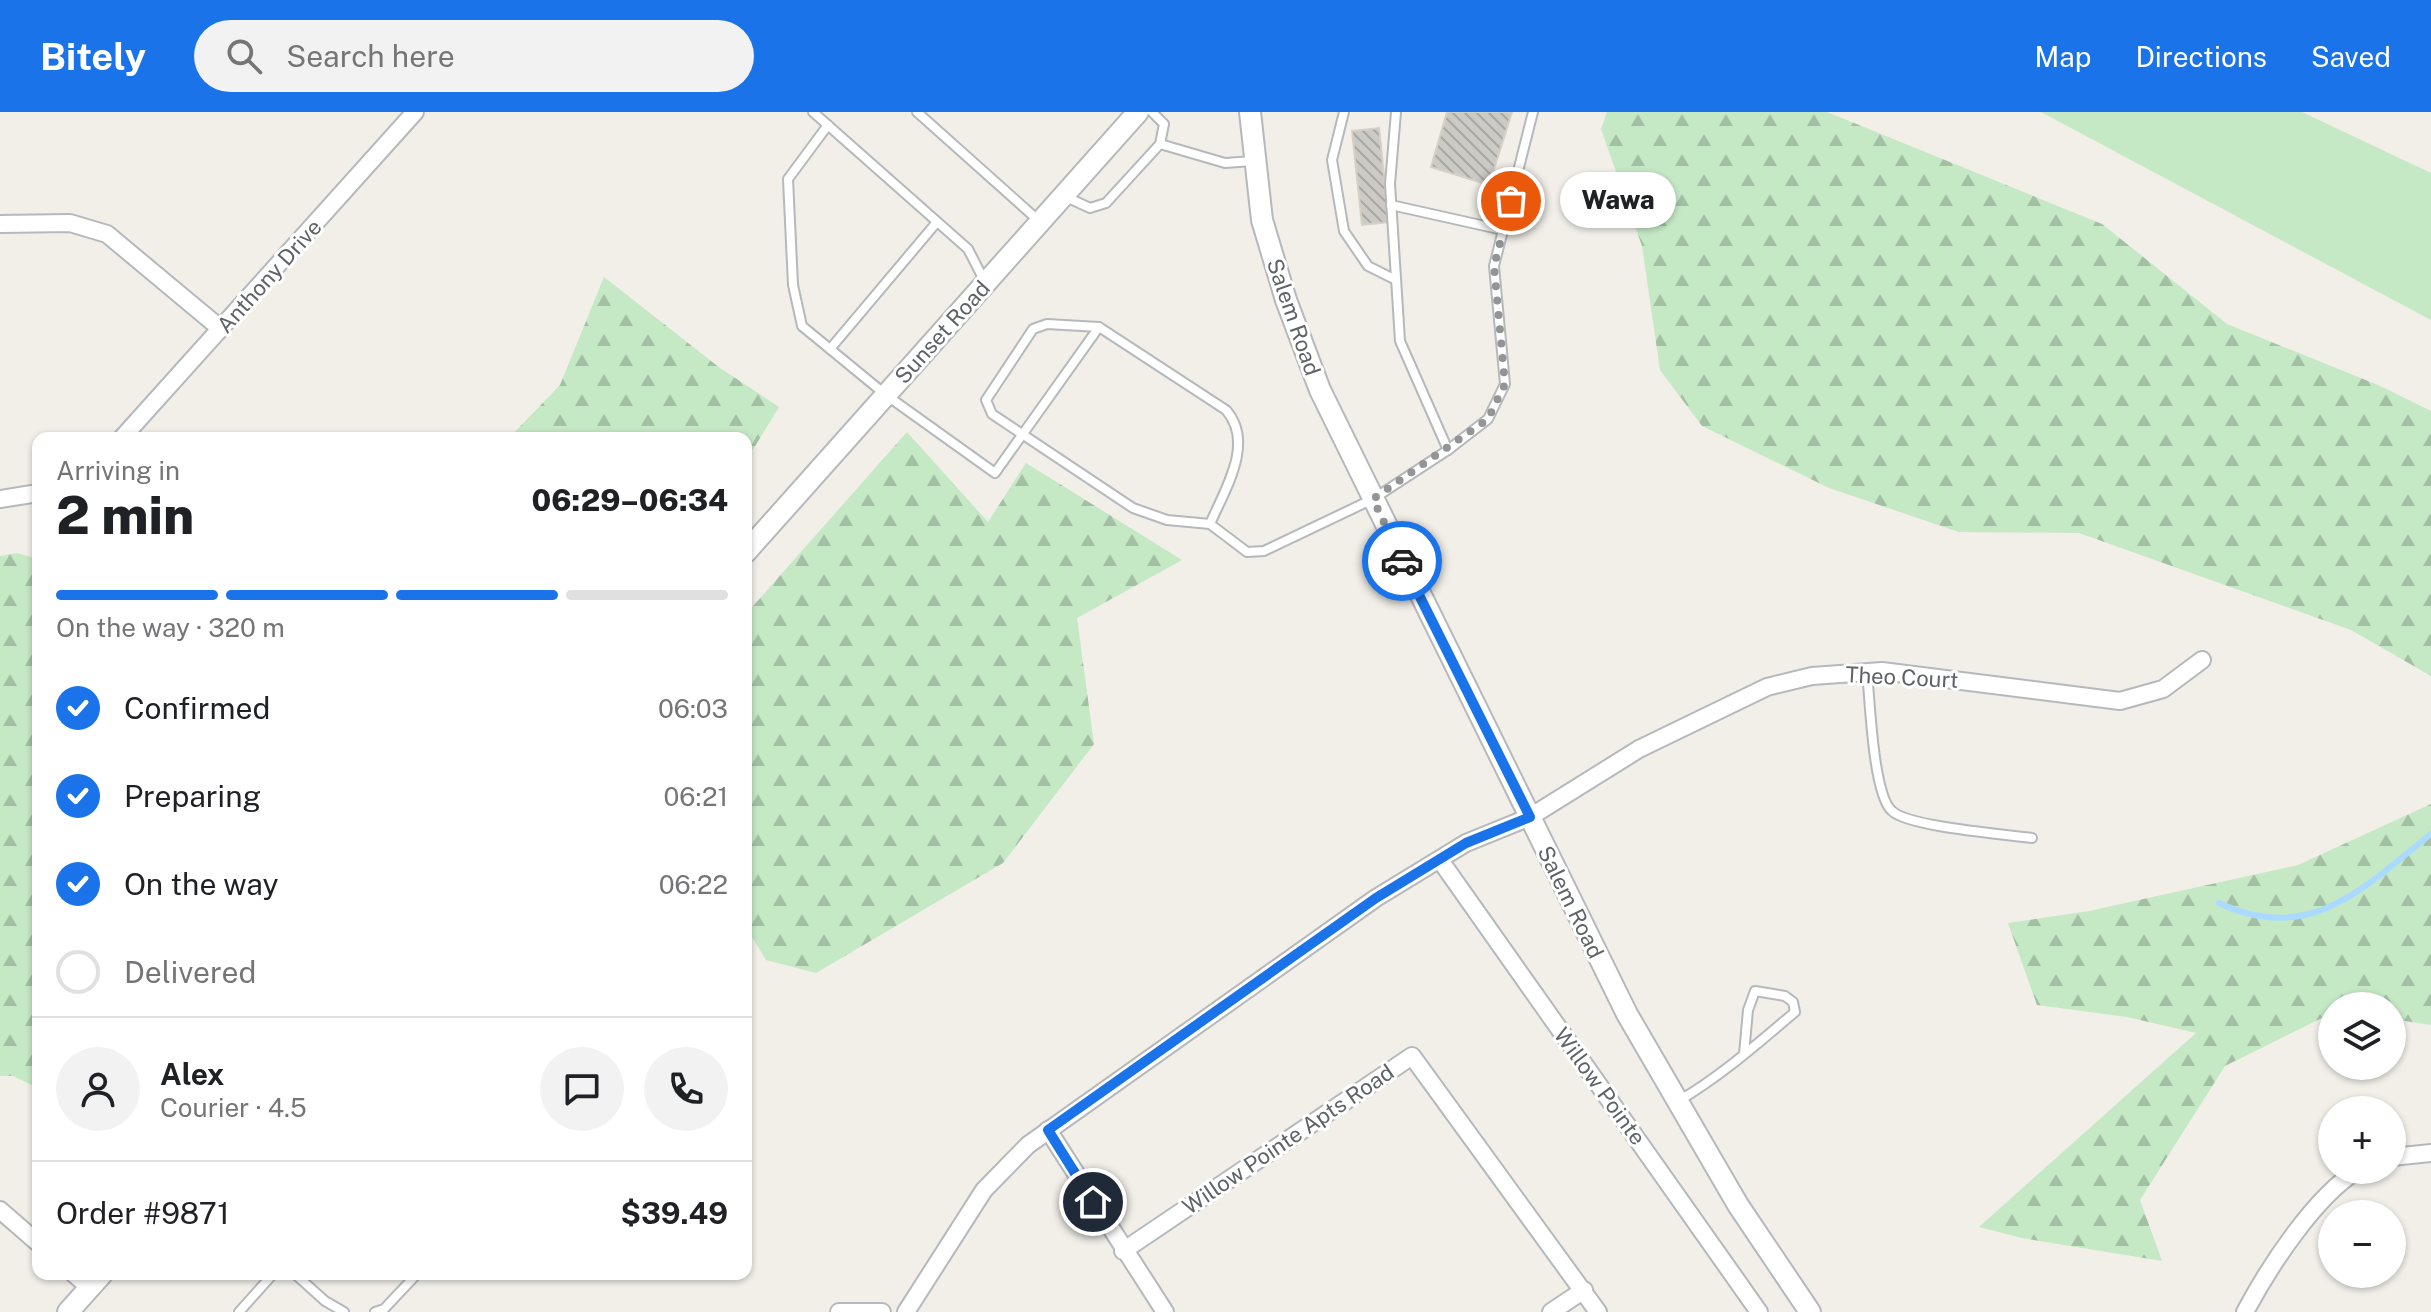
<!DOCTYPE html>
<html lang="en">
<head>
<meta charset="utf-8">
<style>
	body { margin:0; font-family:"Public Sans",sans-serif; background:#f2f2f2; color:#202124; height:100vh; display:flex; flex-direction:column; font-size:30px; white-space:nowrap }
	* { box-sizing:border-box; margin:0 }
	p { font-size:26px; color:#757577 }
	.icon { flex:none; width:44px; height:44px; fill:none; stroke:currentColor; stroke-width:2; stroke-linecap:round; stroke-linejoin:round }
	.map { position:relative; flex:1; overflow:hidden }
	.sheet { position:absolute; left:32px; top:320px; width:720px; height:848px; display:flex; flex-direction:column; background:#fff; border-radius:16px; box-shadow:0 2px 6px #0004 }
	.sheet>* { flex:none }
	.controls { position:absolute; left:2318px; top:880px; display:grid; gap:16px }
	.controls a { display:grid; place-items:center; width:88px; height:88px; border-radius:50%; background:#fff; box-shadow:0 2px 6px #0004; font-size:40px }
	.pin { position:absolute; display:grid; place-items:center; width:68px; height:68px; color:#fff; margin:-34px; border:4px solid #fff; border-radius:50%; box-shadow:0 2px 8px #0007 }
	.courier { position:absolute; display:grid; place-items:center; width:80px; height:80px; margin:-40px; border:6px solid #1a73e8; border-radius:50%; background:#fff; color:#222; box-shadow:0 2px 10px #0007 }
	.bubble { position:absolute; height:56px; border-radius:28px; background:#fff; box-shadow:0 2px 6px #0004; font-size:26px; font-weight:800; line-height:56px; text-align:center }
	.summary em { font-style:normal; font-weight:800 }
	.summary div { display:flex; flex-direction:column-reverse }
	.summary { display:flex; align-items:center; justify-content:space-between; height:136px; padding:0 24px }
	h1 { font-size:52px; font-weight:800; line-height:60px }
	.bar { display:grid; grid-template-columns:repeat(4,1fr); gap:12px 8px; align-content:center; height:96px; padding:0 24px }
	.bar i { height:10px; border-radius:6px; background:#e0e0e0 }
	.bar .selected { background:#1a73e8 }
	.bar p { grid-column:span 4 }
	.line { display:flex; align-items:center; gap:20px; padding:0 24px; border-top:2px solid #e0e0e0 }
	.line div { flex:1 }
	.round { display:grid; place-items:center; flex:none; width:84px; height:84px; border-radius:42px; background:#f2f2f2 }
	ol { padding:0 24px; list-style:none }
	li { display:flex; align-items:center; gap:24px; height:88px }
	li p { margin-inline-start:auto }
	li .icon { padding:8px; border-radius:50%; background:#1a73e8; color:#fff; stroke-width:4 }
	li:last-child { color:#757577 }
	li i { width:44px; height:44px; border:4px solid #e0e0e0; border-radius:50% }
	header { display:flex; align-items:center; gap:48px; box-sizing:border-box; height:112px; padding:0 40px; background:#1a73e8; color:#fff }
	header strong { font-size:38px }
	nav { display:flex; gap:44px; margin-inline-start:auto; font-size:28px }
	.search { width:560px; height:72px; background:#f2f2f2; display:flex; align-items:center; gap:20px; box-sizing:border-box; padding:0 28px; border-radius:44px; color:#757577; font-size:30px }
	.map>svg:first-child { display:block }
	.grass { fill:#c5e8c5 }
	.forest { fill:url(#forest-firs) }
	.lines { fill:none; stroke-linecap:round; stroke-linejoin:round }
	.stream { stroke:#aadaff; stroke-width:6 }
	.building { fill:url(#building-back-hatch); stroke:#d6d1c6; stroke-width:2 }
	.service-casing { stroke:#b5b8bc; stroke-width:12 }
	.minor-casing { stroke:#b5b8bc; stroke-width:20 }
	.tertiary-casing { stroke:#b5b8bc; stroke-width:24 }
	.service { stroke:#fff; stroke-width:8 }
	.minor { stroke:#fff; stroke-width:16 }
	.tertiary { stroke:#fff; stroke-width:20 }
	.done { stroke:#929495; stroke-width:8; stroke-dasharray:0 14.4 }
	.route { stroke:#1a73e8; stroke-width:10 }
	.labels { text-anchor:middle; dominant-baseline:central; stroke-width:6; stroke-linejoin:round; paint-order:stroke }
	.street-label { font-size:22px; fill:#5f6368; stroke:#fff }
</style>
</head>
<body>
<header>
<strong>Bitely</strong>
<div class="search"><svg class="icon" aria-label="search" viewBox="0 0 24 24"><circle cx="10" cy="10" r="6"/><path d="M15 15l6 6"/></svg>Search here</div>
<nav><a>Map</a><a>Directions</a><a>Saved</a></nav>
</header>
<div class="map">
<svg width="2431" height="1200" viewBox="0 0 2431 1200">
	<defs>
		<pattern id="forest-firs" width="22" height="20" patternUnits="userSpaceOnUse" patternTransform="scale(2)"><rect width="22" height="20" fill="#c5e8c5"/><path d="M5 1l3.5 6h-7zM16 11l3.5 6h-7z" fill="#a3c0a4"/></pattern>
		<pattern id="building-back-hatch" width="6" height="6" patternUnits="userSpaceOnUse" patternTransform="scale(2)"><rect width="6" height="6" fill="#cccac5"/><path d="M-1 5l2 2M0 0l6 6M5-1l2 2" fill="none" stroke="#a9a8a4"/></pattern>
	</defs>
	<rect width="100%" height="100%" fill="#f1efe8"/>
	<polygon class="grass" points="2041,0 2302,0 2431,61 2431,208"/>
	<g class="forest">
		<polygon points="1607,0 1827,0 2102,112 2227,212 2378,273 2431,299 2431,564 2351,518 2079,421 1959,420 1829,376 1702,314 1660,258 1642,134 1601,17"/>
		<polygon points="604,165 720,256 779,295 746,349 746,326 509,326 560,273"/>
		<polygon points="907,320 988,410 1026,351 1182,448 1077,506 1094,632 1003,751 816,861 766,848 746,815 746,502"/>
		<polygon points="17,441 38,447 38,976 13,964 0,964 0,444"/>
		<polygon points="2431,692 2431,913 2392,907 2392,894 2332,894 2332,901 2225,954 2140,1088 2162,1149 2022,1126 1979,1115 2196,921 2127,905 2037,893 2008,811 2089,799 2298,753"/>
	</g>
	<g class="lines">
		<path class="stream" d="M 2219,791 C 2310,834 2363,776 2431,722"/>
	</g>
	<g class="building">
		<polygon points="1447,0 1512,0 1489,73 1431,55"/>
		<polygon points="1379,16 1389,110 1362,113 1352,19"/>
	</g>
	<g class="lines">
		<g class="service-casing">
			<g id="service">
				<polyline points="813,0 968,137 985,170"/>
				<polyline points="917,0 1039,109"/>
				<polyline points="1344,0 1332,48 1344,119 1368,154 1394,167"/>
				<path d="M 828,13 L 788,67 L 793,173 L 802,214 L 886,283 L 995,361 L 1099,215 L 1226,298 C 1255,331 1225,377 1210,412"/>
				<polyline points="1160,32 1225,51 1253,49"/>
				<polyline points="1064,84 1090,96 1106,91 1160,32 1164,12 1152,0"/>
				<polyline points="1391,93 1503,118"/>
				<polyline points="1099,215 1047,212 1033,217 986,288 992,302 1133,396 1167,408 1210,412 1247,440 1264,439 1373,387 1448,338 1400,229 1390,72 1396,0"/>
				<polyline points="830,237 937,110"/>
				<polyline points="1448,338 1488,307 1505,272 1494,154 1533,0"/>
				<path d="M 1867,560 C 1870,588 1873,683 1892,699 C 1909,715 2004,722 2032,726"/>
				<path d="M 1680,988 C 1721,964 1758,931 1795,900 L 1793,890 L 1785,884 L 1755,879 L 1748,898 L 1744,942"/>
				<polyline points="295,1162 325,1189 344,1200"/>
				<polyline points="239,1200 273,1162"/>
				<polyline points="375,1200 384,1197 417,1162"/>
			</g>
		</g>
		<g class="minor-casing">
			<g id="minor">
				<polyline points="0,112 70,111 107,122 221,217"/>
				<polyline points="122,326 415,0"/>
				<polyline points="0,387 38,381"/>
				<polyline points="1440,748 1759,1200"/>
				<polyline points="1048,1018 1165,1200"/>
				<polyline points="2392,1045 2431,1041"/>
				<polyline points="0,1098 38,1131"/>
				<polyline points="1123,1139 1412,944 1598,1200"/>
				<polyline points="74,1162 90,1176"/>
				<polyline points="839,1200 882,1200"/>
				<polyline points="906,1200 984,1078 1028,1033 1376,786 1466,731 1530,705 1639,637 1767,575 1812,564 1882,559 2120,589 2163,577 2202,548"/>
				<polyline points="1551,1200 1584,1178"/>
				<path d="M 2245,1200 C 2269,1155 2315,1084 2358,1058"/>
			</g>
		</g>
		<g class="tertiary-casing">
			<g id="tertiary">
				<polyline points="1250,0 1262,108 1286,188 1320,278 1627,902 1738,1093 1810,1200"/>
				<polyline points="746,440 1138,0"/>
				<polyline points="68,1200 102,1162"/>
			</g>
		</g>
		<use href="#service" class="service"/>
		<use href="#minor" class="minor"/>
		<use href="#tertiary" class="tertiary"/>
	</g>
	<g class="lines">
		<polyline class="done" points="1402,449 1373,387 1488,307 1505,272 1494,154 1511,89"/>
		<polyline class="route" points="1093,1090 1048,1018 1376,786 1466,731 1530,705 1402,449"/>
	</g>
	<g class="labels">
		<g class="street-label">
			<text transform="translate(269 164) rotate(-48)">Anthony Drive</text>
			<text transform="translate(1294 205) rotate(71)">Salem Road</text>
			<text transform="translate(942 220) rotate(-48)">Sunset Road</text>
			<text transform="translate(1902 565) rotate(3)">Theo Court</text>
			<text transform="translate(1571 790) rotate(64)">Salem Road</text>
			<text transform="translate(1600 974) rotate(54)">Willow Pointe</text>
			<text transform="translate(1288 1027) rotate(-34)">Willow Pointe Apts Road</text>
		</g>
	</g>
</svg>
<div class="controls">
<a><svg class="icon" aria-label="layers" viewBox="0 0 24 24"><path d="M12 4l9 5-9 5-9-5zM3 14l9 5 9-5"/></svg></a>
<a>+</a>
<a>−</a>
</div>
<div class="pin" style="left:1511px;top:89px;background:#ea580c"><svg class="icon" aria-label="bag" viewBox="0 0 24 24"><path d="M5 8h14l-1 12H6zM9 8a3 3 0 0 1 6 0"/></svg></div>
<div class="pin" style="left:1093px;top:1090px;background:#1f2937"><svg class="icon" aria-label="home" viewBox="0 0 24 24"><path d="M3 11l9-7 9 7M6 9v11h12V9"/></svg></div>
<div class="courier" style="left:1402px;top:449px"><svg class="icon" aria-label="car" viewBox="0 0 24 24"><path d="M5 17H2v-5l4-1 3-4h7l3 4 3 1v5h-3M9 17h6M6 11h13"/><circle cx="7" cy="17" r="2"/><circle cx="17" cy="17" r="2"/></svg></div>
<div class="bubble" style="left:1560px;top:60px;width:116px">Wawa</div>
<section class="sheet">
<div class="summary"><div><h1>2 min</h1><p>Arriving in</p></div><em>06:29–06:34</em></div>
<div class="bar"><i class="selected"></i><i class="selected"></i><i class="selected"></i><i></i><p>On the way · 320 m</p></div>
<ol>
<li><svg class="icon" aria-label="check" viewBox="0 0 24 24"><path d="M5 12l5 5 9-10"/></svg>Confirmed<p>06:03</p></li>
<li><svg class="icon" aria-label="check" viewBox="0 0 24 24"><path d="M5 12l5 5 9-10"/></svg>Preparing<p>06:21</p></li>
<li><svg class="icon" aria-label="check" viewBox="0 0 24 24"><path d="M5 12l5 5 9-10"/></svg>On the way<p>06:22</p></li>
<li><i></i>Delivered</li>
</ol>
<div class="line" style="height:144px"><a class="round"><svg class="icon" aria-label="person" viewBox="0 0 24 24"><circle cx="12" cy="8" r="4"/><path d="M4 21q1-7 8-7t8 7"/></svg></a><div><b>Alex</b><p>Courier · 4.5</p></div><a class="round"><svg class="icon" aria-label="chat" viewBox="0 0 24 24"><path d="M4 5h16v11H9l-5 4z"/></svg></a><a class="round"><svg class="icon" aria-label="phone" viewBox="0 0 24 24"><path d="M5 4h4l2 5-3 2q2 4 5 5l2-3 5 2v4C11 20 4 13 5 4z"/></svg></a></div>
<div class="line" style="height:104px"><div>Order #9871</div><b>$39.49</b></div>
</section>
</div>
</body>
</html>
